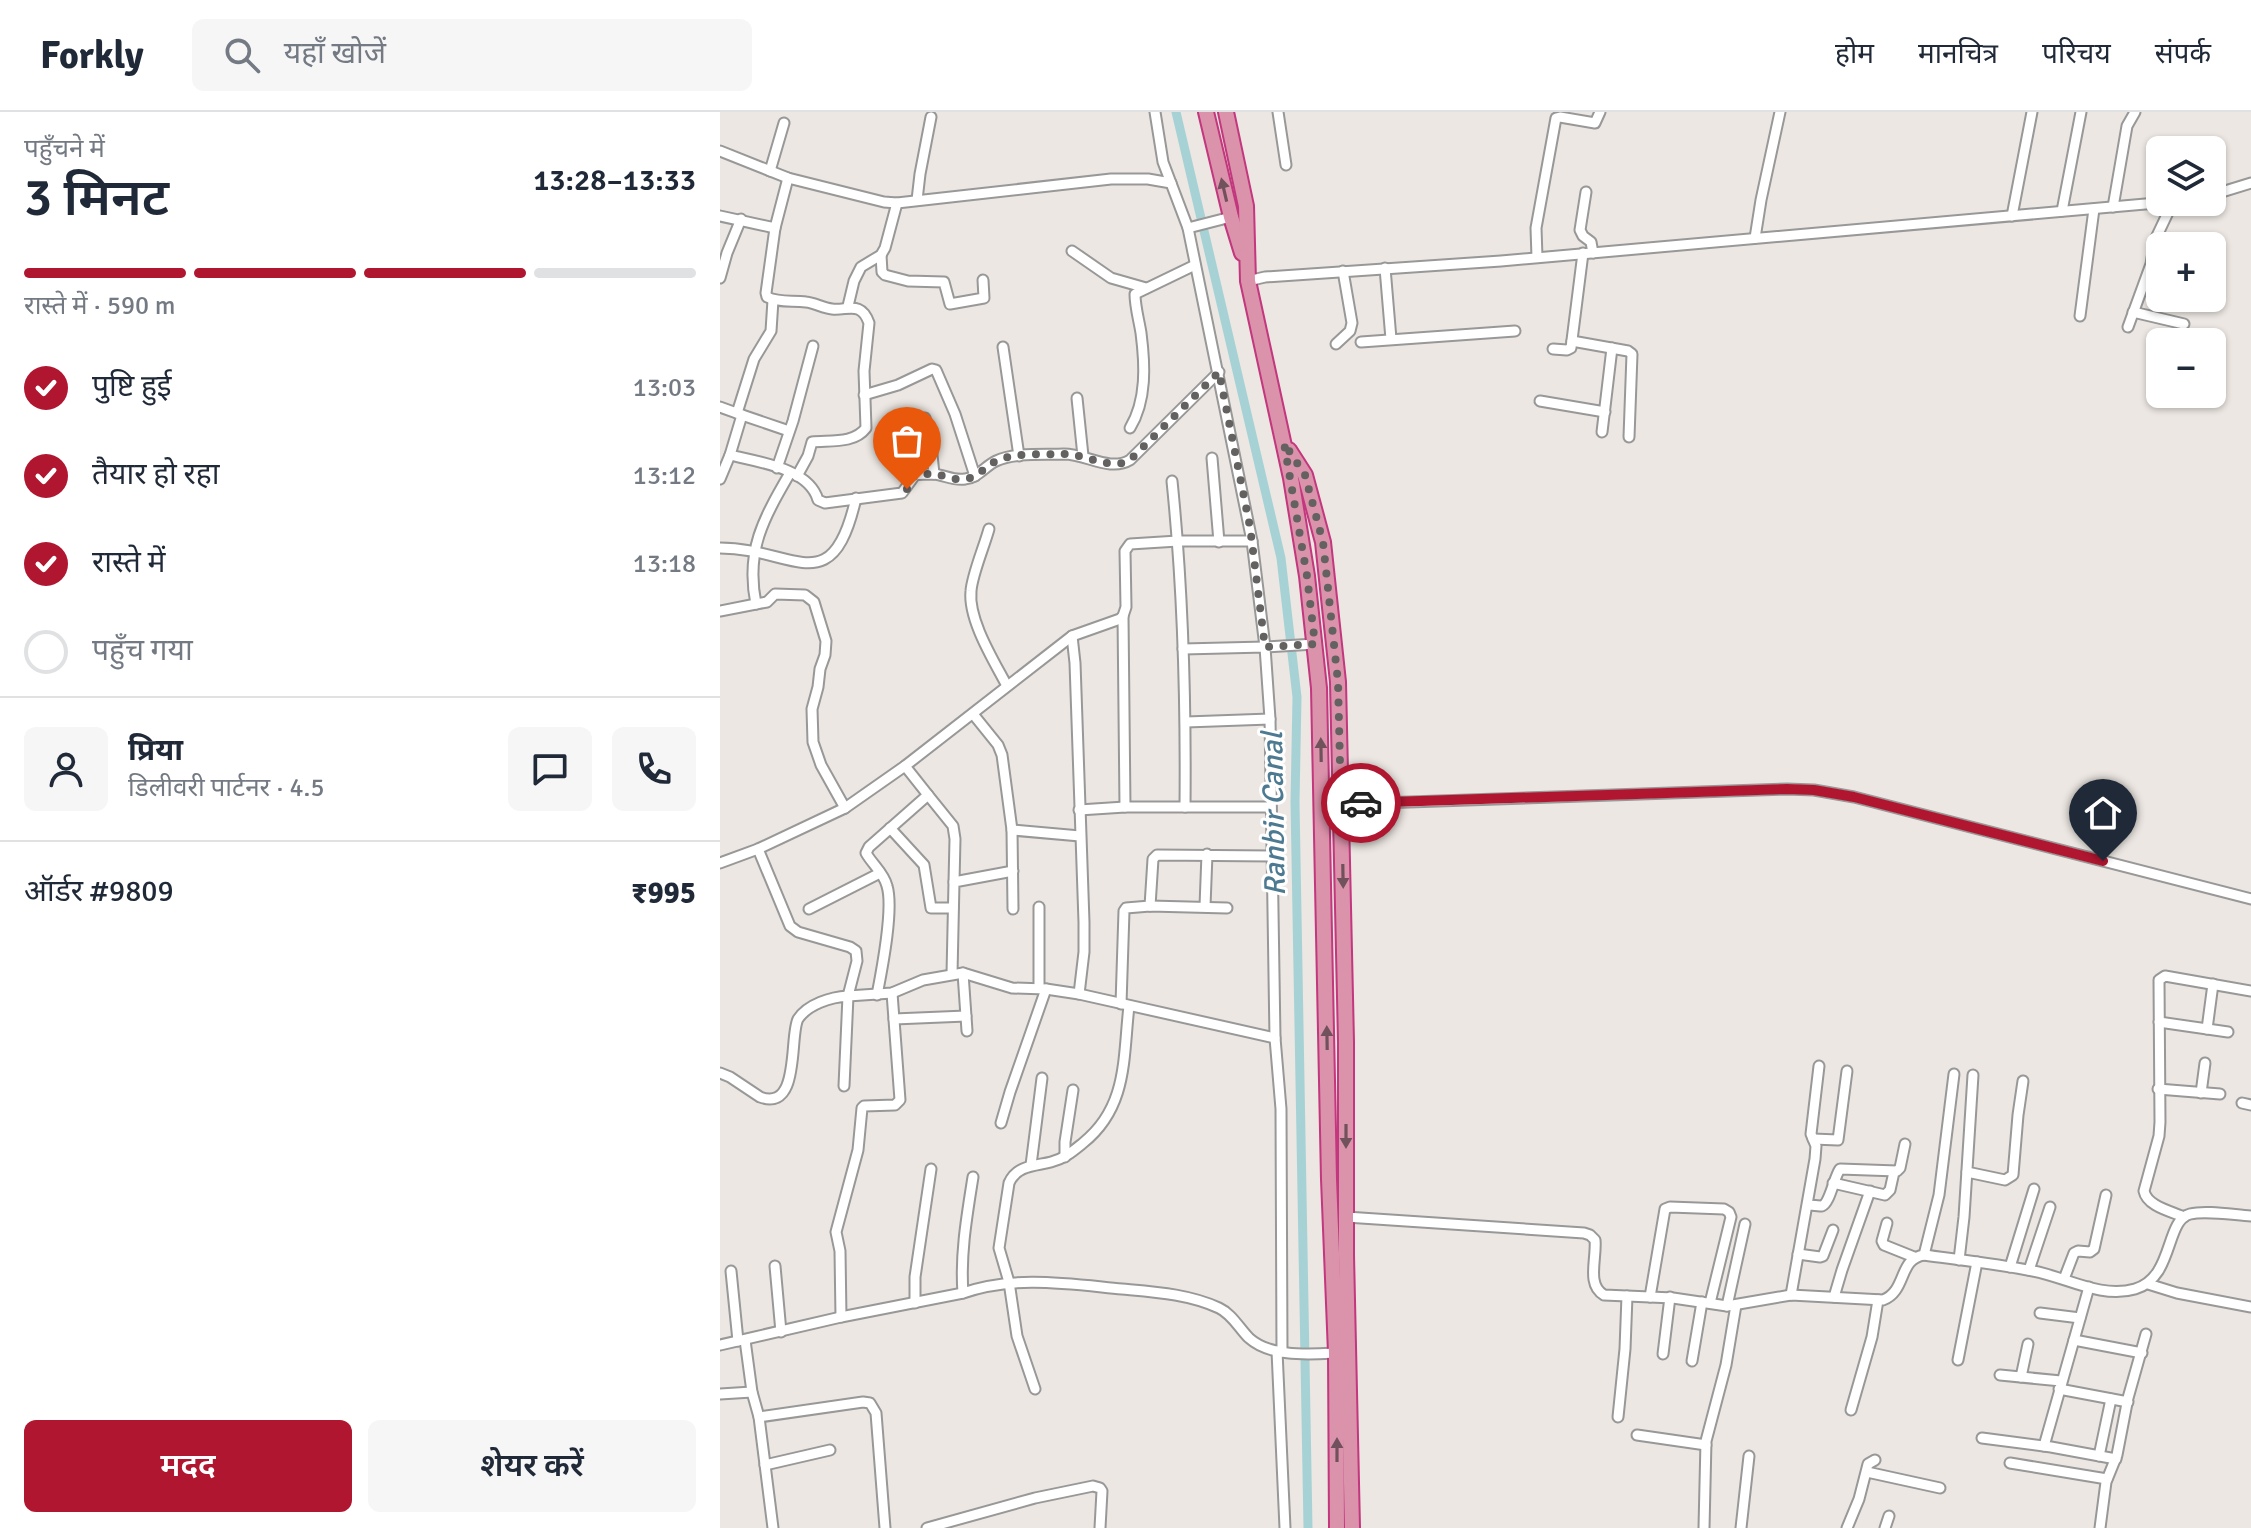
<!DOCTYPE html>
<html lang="hi">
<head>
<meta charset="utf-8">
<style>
	body { margin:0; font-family:Signika,"Noto Sans Devanagari",sans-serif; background:#f6f6f7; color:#1f2937; height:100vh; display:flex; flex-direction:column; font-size:30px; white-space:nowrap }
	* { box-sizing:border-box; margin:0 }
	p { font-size:26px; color:#747a83 }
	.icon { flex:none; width:44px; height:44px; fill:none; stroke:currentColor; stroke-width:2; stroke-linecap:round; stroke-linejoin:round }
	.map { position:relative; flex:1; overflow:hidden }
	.sheet { display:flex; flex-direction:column; background:#fff; width:720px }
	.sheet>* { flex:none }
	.fabs { position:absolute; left:1426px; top:24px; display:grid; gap:16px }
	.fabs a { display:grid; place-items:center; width:80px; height:80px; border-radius:12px; background:#fff; box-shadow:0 2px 6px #0004; font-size:40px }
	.pin { position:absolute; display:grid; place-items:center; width:68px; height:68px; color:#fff; margin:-82px -34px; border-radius:50% 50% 50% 0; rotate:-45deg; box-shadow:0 0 8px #0007 }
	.pin .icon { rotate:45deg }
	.courier { position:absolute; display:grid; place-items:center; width:80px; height:80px; margin:-40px; border:6px solid #b0162f; border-radius:50%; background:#fff; color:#222; box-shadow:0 2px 10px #0007 }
	.headline em { font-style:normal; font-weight:600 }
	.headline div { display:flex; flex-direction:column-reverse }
	.headline { display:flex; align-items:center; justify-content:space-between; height:136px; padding:0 24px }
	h1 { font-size:52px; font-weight:600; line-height:60px }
	.bar { display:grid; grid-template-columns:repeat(4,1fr); gap:12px 8px; align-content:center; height:96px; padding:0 24px }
	.bar i { height:10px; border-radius:6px; background:#e0e1e3 }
	.bar .active { background:#b0162f }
	.bar p { grid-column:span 4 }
	.line { display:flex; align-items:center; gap:20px; padding:0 24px; border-top:2px solid #e0e1e3 }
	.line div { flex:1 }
	.round { display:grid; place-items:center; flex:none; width:84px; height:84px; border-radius:12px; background:#f6f6f7 }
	ol { padding:0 24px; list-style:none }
	li { display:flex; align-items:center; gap:24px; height:88px }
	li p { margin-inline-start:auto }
	li .icon { padding:8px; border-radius:50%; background:#b0162f; color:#fff; stroke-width:4 }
	li:last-child { color:#747a83 }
	li i { width:44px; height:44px; border:4px solid #e0e1e3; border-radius:50% }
	.button { display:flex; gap:16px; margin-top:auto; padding:16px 24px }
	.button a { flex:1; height:92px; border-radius:12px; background:#b0162f; color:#fff; font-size:32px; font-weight:600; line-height:92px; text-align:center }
	.button a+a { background:#f6f6f7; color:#1f2937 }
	header { display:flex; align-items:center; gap:48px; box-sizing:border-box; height:112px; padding:0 40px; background:#fff; border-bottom:2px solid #e0e1e3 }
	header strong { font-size:38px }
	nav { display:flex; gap:44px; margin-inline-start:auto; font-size:28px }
	.search { width:560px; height:72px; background:#f6f6f7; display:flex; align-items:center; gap:20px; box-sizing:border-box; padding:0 28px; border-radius:12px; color:#747a83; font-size:30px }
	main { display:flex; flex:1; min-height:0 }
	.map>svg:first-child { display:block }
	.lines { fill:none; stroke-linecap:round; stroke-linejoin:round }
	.canal { stroke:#a7d2d5; stroke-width:9 }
	.minor-casing { stroke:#989898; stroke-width:13 }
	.highway-casing { stroke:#c2377d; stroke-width:18 }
	.minor { stroke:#fff; stroke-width:9 }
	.highway { stroke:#db92ab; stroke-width:14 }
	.oneway { fill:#71515c }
	.done { stroke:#646261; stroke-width:8; stroke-dasharray:0 14.4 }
	.route { stroke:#b0162f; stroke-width:10 }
	.labels { text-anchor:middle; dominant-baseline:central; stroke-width:6; stroke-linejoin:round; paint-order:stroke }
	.water-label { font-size:30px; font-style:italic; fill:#4d7a91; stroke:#fff }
</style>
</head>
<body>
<header>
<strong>Forkly</strong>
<div class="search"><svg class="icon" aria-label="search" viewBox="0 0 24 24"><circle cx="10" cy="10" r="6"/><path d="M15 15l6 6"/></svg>यहाँ खोजें</div>
<nav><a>होम</a><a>मानचित्र</a><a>परिचय</a><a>संपर्क</a></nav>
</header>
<main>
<section class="sheet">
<div class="headline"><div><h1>3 मिनट</h1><p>पहुँचने में</p></div><em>13:28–13:33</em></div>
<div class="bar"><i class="active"></i><i class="active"></i><i class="active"></i><i></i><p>रास्ते में · 590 m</p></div>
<ol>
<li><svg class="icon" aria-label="check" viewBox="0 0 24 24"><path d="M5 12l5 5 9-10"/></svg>पुष्टि हुई<p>13:03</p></li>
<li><svg class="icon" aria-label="check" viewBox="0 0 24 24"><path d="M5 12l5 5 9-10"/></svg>तैयार हो रहा<p>13:12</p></li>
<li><svg class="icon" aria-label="check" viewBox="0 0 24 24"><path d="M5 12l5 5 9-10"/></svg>रास्ते में<p>13:18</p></li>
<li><i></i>पहुँच गया</li>
</ol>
<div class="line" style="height:144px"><a class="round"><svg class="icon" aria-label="person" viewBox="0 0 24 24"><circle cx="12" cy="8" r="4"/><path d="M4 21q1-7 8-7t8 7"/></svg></a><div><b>प्रिया</b><p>डिलीवरी पार्टनर · 4.5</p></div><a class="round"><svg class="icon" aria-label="chat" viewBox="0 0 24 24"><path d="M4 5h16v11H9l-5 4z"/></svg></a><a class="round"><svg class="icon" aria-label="phone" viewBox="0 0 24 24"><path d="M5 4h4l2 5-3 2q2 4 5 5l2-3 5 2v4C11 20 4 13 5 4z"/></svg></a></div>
<div class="line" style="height:104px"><div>ऑर्डर #9809</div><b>₹995</b></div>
<div class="button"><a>मदद</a><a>शेयर करें</a></div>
</section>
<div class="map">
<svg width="1531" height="1416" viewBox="0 0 1531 1416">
	<rect width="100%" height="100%" fill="#ece7e2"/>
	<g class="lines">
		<polyline class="canal" points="456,0 561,446 577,585 575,690 588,1416"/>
		<g class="minor-casing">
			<g id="minor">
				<polyline points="435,0 443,50 468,116 532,429"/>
				<polyline points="558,0 566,53"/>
				<polyline points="0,39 68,66 164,90 177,91 391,67 428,67 451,71"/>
				<polyline points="50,59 64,11"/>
				<polyline points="866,80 860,118 863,124 871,130 873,141"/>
				<polyline points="1492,83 1531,71"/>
				<polyline points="197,88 200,62 211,5"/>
				<polyline points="1393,95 1407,14 1415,0"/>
				<polyline points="1342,99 1361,0"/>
				<polyline points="0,104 55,116 68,66"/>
				<polyline points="1292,104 1312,0"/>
				<path d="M 55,116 L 46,181 L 47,185 C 59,191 73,188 86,190 C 95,191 103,196 112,197 C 127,199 141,188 149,211 L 144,259 L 146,316 C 134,332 110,328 92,330 L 88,344 L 77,364"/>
				<polyline points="468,116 511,105"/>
				<polyline points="1035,126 1041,88 1060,0"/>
				<polyline points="352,139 391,166 426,176"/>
				<polyline points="161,143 162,160 165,163 188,169 224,170 230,192 264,186 263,168"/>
				<polyline points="817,145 816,116 836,6 840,5 875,11 880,0"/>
				<polyline points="665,156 671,227"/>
				<polyline points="0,166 7,141 21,107"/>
				<polyline points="528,169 545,165 781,149 1448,90"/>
				<polyline points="128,194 134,169 141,155 161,143 165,136 177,91"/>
				<polyline points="1413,200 1464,212"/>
				<polyline points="1360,204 1374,97"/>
				<polyline points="1408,215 1431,152 1435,128 1453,90"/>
				<polyline points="852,229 908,239 912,242 909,325"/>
				<polyline points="641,230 795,219"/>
				<polyline points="616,232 630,219 632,211 623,159"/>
				<polyline points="283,235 299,344"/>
				<polyline points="833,237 847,238 851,236 863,141"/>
				<polyline points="144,283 178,273 212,257 216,258 235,302 255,364"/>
				<polyline points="357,286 363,344"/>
				<polyline points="820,289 885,300"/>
				<polyline points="0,295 22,303 10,343 0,367"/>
				<polyline points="17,301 34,247 51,219 53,188"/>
				<polyline points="22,303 69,319"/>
				<polyline points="205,306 210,324 214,362"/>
				<path d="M 410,316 C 427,288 425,252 421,221 C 419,208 415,195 415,182 L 475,153"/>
				<polyline points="882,320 892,236"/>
				<path d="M 10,343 C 38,350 89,356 98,388 L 105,391 L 182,381 L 195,363 C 201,362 208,362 214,362 C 224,363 234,369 245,367 C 258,366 265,354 276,349 C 295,340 324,343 344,342 C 366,342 390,360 410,348 L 499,260"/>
				<polyline points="492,346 499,430"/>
				<polyline points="57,356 73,309 93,234"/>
				<path d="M 452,369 C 463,477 466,586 465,695"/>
				<path d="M 269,417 C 264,435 252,463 251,479 C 248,508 274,549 287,574"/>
				<path d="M 0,436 C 74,436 112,492 136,386"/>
				<polyline points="36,492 47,490 55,482 85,483 94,490 106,529 105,543 100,557 98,575 92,597 93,630 101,653 125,696"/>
				<path d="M 0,499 L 36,492 C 25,438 44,406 70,361"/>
				<polyline points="403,504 405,695"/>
				<polyline points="352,524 355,551 364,810 364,840 359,882"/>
				<polyline points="463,537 545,535 550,607 555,926 561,997 562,1240"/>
				<polyline points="253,602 278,633 282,643 292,718 293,797"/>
				<polyline points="466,610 550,607"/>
				<polyline points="208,683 233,714 235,727 234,770"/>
				<polyline points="602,693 1067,677 1094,678 1134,685 1531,787"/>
				<polyline points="359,698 405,695 550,695"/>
				<polyline points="170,716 204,753 211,796 233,796"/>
				<polyline points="292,718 360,724"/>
				<polyline points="38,737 70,814 78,820 130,835 136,839 137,849 128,884 172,881 203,868 243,861 292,876 326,877 359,882 555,926"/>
				<polyline points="0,751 38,737 125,696 185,654 352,524 400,507 403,504 406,495 405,439 410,432 458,429 532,429 545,535 595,532"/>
				<polyline points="430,794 433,747 437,743 552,744"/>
				<polyline points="485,794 487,742"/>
				<polyline points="89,797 160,761"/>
				<polyline points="243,861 247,919"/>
				<polyline points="232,862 234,770 293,759"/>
				<polyline points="319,876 319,795"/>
				<path d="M 157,883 C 162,857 174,797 167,774 C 164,761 152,752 146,741 L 149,735 L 208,683 L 185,654"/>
				<polyline points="401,892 404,799 406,796 430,794 507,796"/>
				<polyline points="174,907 246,904"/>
				<polyline points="1439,910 1508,920"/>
				<polyline points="1487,917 1493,872"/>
				<path d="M 0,961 L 10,965 L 40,985 C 81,1000 69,924 78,907 C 88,892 111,885 128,884 L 124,974"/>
				<polyline points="1438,977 1500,982"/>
				<polyline points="1481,981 1485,951"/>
				<polyline points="1522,991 1531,993"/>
				<polyline points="281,1011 290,980 326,877"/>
				<polyline points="1093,1027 1118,1028 1127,959"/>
				<polyline points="345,1045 345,1030 353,978"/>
				<polyline points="311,1053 322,966"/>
				<polyline points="1247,1060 1285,1068 1293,1063 1298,1003 1303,969"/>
				<polyline points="1113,1071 1165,1083 1170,1078 1174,1060"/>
				<path d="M 1088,1093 C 1090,1093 1100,1094 1102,1094 C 1110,1091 1114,1065 1120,1057 L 1177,1059 L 1180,1056 L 1185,1032"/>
				<path d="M 626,1105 L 864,1121 L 870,1123 L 875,1128 C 877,1146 866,1173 884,1183 L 953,1186 L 1007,1194 L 1071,1183 L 1163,1188 C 1187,1179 1178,1147 1204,1143 C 1241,1148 1277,1152 1313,1159 C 1346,1165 1381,1187 1415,1177 C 1454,1166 1445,1108 1470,1102 C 1486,1098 1514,1103 1531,1104"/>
				<path d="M 1464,1105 C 1450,1099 1427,1094 1424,1079 L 1439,1024 L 1440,1010 L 1439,868 L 1445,864 L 1531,879"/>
				<polyline points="1167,1111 1162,1129 1164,1133 1194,1145"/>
				<polyline points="1078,1142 1100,1145 1103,1144 1113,1118"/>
				<polyline points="1204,1143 1219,1083 1234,962"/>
				<polyline points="1239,1148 1244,1105 1253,963"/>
				<polyline points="55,1154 61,1220"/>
				<polyline points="1290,1155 1314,1077"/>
				<polyline points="1309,1158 1330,1095"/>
				<polyline points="11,1159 18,1229"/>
				<polyline points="1344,1167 1354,1141 1358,1139 1370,1140 1374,1137 1386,1083"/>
				<polyline points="1428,1172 1457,1181 1531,1195"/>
				<path d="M 243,1181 C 240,1142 247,1103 253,1065"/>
				<polyline points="1071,1183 1095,1047 1096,1034 1091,1022 1099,954"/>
				<polyline points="930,1185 945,1097 950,1095 1004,1097 1009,1100 1011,1105 990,1191"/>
				<polyline points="1114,1185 1122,1158 1150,1079"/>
				<polyline points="195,1191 195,1165 211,1057"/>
				<polyline points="1007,1194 1025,1112"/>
				<polyline points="1320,1201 1360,1206"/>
				<polyline points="121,1205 120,1139 116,1120 138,1038 142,996 144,994 175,993 180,988 172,881"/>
				<polyline points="25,1228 32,1280 39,1305 53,1416"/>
				<polyline points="1354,1228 1422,1241"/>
				<path d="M 0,1233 L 121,1205 L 243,1181 C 295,1163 349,1172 402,1177 C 435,1180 469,1182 499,1196 C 512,1202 519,1216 529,1226 C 551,1246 591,1242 619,1241"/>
				<polyline points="557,1239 565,1416"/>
				<polyline points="943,1242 950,1185"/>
				<polyline points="1238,1248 1257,1150"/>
				<polyline points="972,1249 982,1190"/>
				<polyline points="1280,1263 1341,1269"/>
				<polyline points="1301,1265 1308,1232"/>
				<path d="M 315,1277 L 297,1224 L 289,1170 L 279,1136 L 289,1071 C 297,1053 315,1054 331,1050 C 344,1047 353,1039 363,1031 C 408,995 403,946 409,894"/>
				<polyline points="1339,1277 1408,1290"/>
				<polyline points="0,1282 32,1280"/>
				<polyline points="1131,1298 1152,1225 1158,1188"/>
				<polyline points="39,1305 143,1290 150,1291 156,1301 165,1416"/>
				<polyline points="898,1305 905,1237 907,1184"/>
				<polyline points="917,1323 986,1333"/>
				<polyline points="1262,1326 1331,1335 1396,1347"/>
				<polyline points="1324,1334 1369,1175"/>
				<polyline points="1379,1344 1391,1287"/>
				<polyline points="1290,1351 1387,1367"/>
				<polyline points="45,1353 110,1338"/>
				<polyline points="1147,1360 1220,1376"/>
				<polyline points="207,1416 315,1386 373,1374 380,1376 382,1379 380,1416"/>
				<polyline points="984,1416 986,1329 1006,1253 1016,1193"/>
				<polyline points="1021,1416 1029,1344"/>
				<polyline points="1127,1416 1139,1387 1148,1352 1155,1348"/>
				<polyline points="1165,1416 1169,1404"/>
				<polyline points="1380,1416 1386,1370 1397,1343 1408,1286 1426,1222"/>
			</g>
		</g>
		<g class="highway-casing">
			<g id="highway">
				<polyline points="486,0 511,105 522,141"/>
				<polyline points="506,0 526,94 528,169 571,366 587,464 599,576 609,1067 616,1241 617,1416"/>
				<polyline points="569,338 585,363 603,430 618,570 626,930 626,1143 632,1416"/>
			</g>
		</g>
		<use href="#minor" class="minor"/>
		<use href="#highway" class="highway"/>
	</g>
	<defs><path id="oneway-solid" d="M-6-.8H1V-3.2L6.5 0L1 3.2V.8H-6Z" transform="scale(2)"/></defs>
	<g class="oneway">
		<use href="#oneway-solid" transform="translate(504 78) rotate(-103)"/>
		<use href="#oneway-solid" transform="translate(601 638) rotate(-91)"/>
		<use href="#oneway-solid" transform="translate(623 764) rotate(89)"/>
		<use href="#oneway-solid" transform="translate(607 926) rotate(-91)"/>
		<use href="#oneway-solid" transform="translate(626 1024) rotate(90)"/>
		<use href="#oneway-solid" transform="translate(617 1338) rotate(-90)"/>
	</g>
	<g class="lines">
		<path class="done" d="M 187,377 L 190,369 L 195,363 C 201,362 208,362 214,362 C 224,363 234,369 245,367 C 258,366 265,354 276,349 C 295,340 324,343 344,342 C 366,342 390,359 410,348 L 499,260 L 530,415 L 545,535 L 595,532 L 587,464 L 564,331 L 585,363 L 603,430 L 618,570 L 621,692 L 641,691"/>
		<polyline class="route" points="641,691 1067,677 1094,678 1134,685 1383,749"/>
	</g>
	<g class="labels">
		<g class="water-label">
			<text transform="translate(554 702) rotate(-91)">Ranbir Canal</text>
		</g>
	</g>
</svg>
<div class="fabs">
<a><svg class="icon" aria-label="layers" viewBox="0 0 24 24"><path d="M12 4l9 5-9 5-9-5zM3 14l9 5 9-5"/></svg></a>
<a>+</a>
<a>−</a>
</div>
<div class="pin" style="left:187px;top:377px;background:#ea580c"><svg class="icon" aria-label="bag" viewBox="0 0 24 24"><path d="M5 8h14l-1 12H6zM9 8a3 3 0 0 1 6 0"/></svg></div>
<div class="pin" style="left:1383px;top:749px;background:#1f2937"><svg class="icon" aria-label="home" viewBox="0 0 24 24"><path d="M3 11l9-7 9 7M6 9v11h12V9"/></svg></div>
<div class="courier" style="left:641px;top:691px"><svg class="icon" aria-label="car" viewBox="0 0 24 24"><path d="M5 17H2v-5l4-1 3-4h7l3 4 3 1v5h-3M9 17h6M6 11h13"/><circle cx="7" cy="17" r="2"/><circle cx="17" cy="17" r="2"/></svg></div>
</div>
</main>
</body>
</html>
